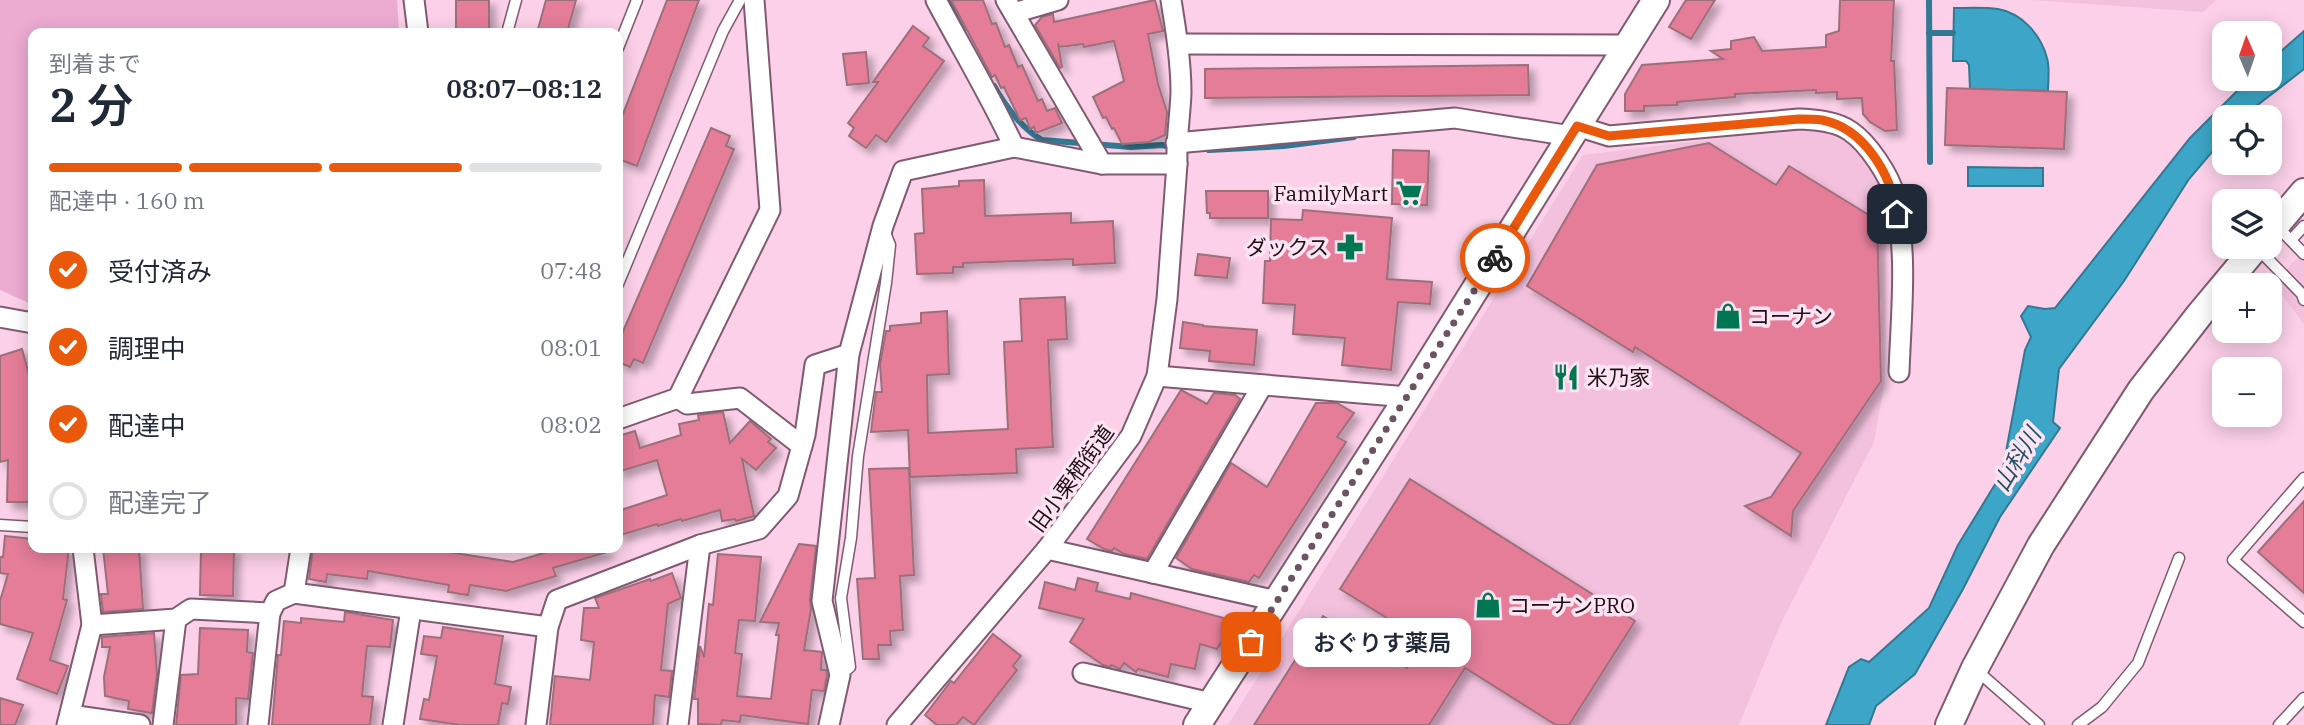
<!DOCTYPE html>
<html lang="ja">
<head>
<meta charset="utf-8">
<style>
	body { margin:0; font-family:"IBM Plex Serif","Noto Sans JP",serif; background:#f6f6f7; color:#1f2937; height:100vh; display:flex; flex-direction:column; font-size:26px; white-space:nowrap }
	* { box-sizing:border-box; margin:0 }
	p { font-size:23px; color:#747a83 }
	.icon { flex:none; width:38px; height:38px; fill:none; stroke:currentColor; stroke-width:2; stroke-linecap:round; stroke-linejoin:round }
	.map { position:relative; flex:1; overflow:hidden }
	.details { position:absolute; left:28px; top:28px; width:595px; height:525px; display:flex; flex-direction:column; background:#fff; border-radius:14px; box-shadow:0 4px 18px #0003 }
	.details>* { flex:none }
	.needle { width:46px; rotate:358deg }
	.tools { position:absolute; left:2212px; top:21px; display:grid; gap:14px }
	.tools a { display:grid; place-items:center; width:70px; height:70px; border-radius:14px; background:#fff; box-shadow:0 4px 18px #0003; font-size:35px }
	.pin { position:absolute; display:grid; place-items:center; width:60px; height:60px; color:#fff; margin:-30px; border-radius:14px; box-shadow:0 4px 10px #0006 }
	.courier { position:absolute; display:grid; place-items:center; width:70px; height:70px; margin:-35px; border:5px solid #ea580c; border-radius:50%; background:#fff; color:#222; box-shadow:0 2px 9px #0007 }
	.bubble { position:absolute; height:49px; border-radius:14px; background:#fff; box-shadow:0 4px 18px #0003; font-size:23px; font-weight:600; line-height:49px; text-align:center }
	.head em { font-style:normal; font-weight:600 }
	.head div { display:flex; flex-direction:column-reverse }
	.head { display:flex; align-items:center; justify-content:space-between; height:119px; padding:0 21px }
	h1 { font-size:46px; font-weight:600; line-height:52px }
	.bar { display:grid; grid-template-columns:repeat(4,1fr); gap:10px 7px; align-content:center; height:84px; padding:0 21px }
	.bar i { height:9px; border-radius:5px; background:#e0e1e3 }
	.bar .active { background:#ea580c }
	.bar p { grid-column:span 4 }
	ol { padding:0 21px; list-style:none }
	li { display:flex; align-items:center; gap:21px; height:77px }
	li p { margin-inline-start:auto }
	li .icon { padding:7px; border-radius:50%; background:#ea580c; color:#fff; stroke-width:4 }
	li:last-child { color:#747a83 }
	li i { width:38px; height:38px; border:4px solid #e0e1e3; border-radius:50% }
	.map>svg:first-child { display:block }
	.built { fill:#f3c1de }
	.green { fill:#ecabd1 }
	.water { fill:#3da5c7; stroke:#337892; stroke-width:2 }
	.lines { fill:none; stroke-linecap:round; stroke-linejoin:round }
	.stream { stroke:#337892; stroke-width:6 }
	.building { fill:#e57d99; stroke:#9c707a; stroke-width:2; filter:url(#shadow) }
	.lane-casing { stroke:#805a70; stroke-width:13 }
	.street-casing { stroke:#805a70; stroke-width:23 }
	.secondary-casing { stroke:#805a70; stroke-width:30 }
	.lane { stroke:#fff; stroke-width:10 }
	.street { stroke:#fff; stroke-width:19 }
	.secondary { stroke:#fff; stroke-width:26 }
	.done { stroke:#6b5360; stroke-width:7; stroke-dasharray:0 12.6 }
	.route { stroke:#ea580c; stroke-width:9 }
	.labels { text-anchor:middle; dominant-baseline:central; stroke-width:7; stroke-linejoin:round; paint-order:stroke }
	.poi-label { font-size:21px; fill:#1d0f17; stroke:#fee3f2; text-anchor:start }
	.street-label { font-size:21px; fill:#1d0f17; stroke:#fee3f2 }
	.water-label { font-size:23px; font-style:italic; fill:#1b5365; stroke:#fee3f2 }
</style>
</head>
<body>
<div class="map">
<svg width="2304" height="725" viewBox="0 0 2304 725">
	<defs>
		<filter id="shadow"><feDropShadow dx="6" dy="6" stdDeviation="3.5" flood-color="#0004"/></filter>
	</defs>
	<rect width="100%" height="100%" fill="#fbd0e8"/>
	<g class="built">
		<polygon points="2031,0 2216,0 2203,12"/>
		<polygon points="1803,128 1826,129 1857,146 1887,193 1885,379 1874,442 1780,625 1739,725 1228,725 1583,155"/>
		<polygon points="2304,251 2304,324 2273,283"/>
	</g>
	<polygon class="green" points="0,0 397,0 399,33 33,33 33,300 29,303 0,290"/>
	<g class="water">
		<path d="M 1954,8 C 1968,8 1984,7 1998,9 C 2022,13 2041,35 2047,58 C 2050,68 2048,81 2048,91 L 1970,89 L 1969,65 L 1966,61 L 1953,61 Z"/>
		<polygon points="2304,31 2304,69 2242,117 2224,117 2224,138 2189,179 2124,281 2059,369 2053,422 2060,428 2000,517 1963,589 1915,674 1876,706 1869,725 1826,725 1849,667 1861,659 1869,662 1929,608 1958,545 2002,473 2025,350 2031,337 2021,316 2028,306 2045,309 2055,308 2190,138 2249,79 2270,79 2270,61"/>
		<polygon points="1968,167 2043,168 2043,186 1968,186"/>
	</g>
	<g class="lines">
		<g class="stream">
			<polyline points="947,0 963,31"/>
			<polyline points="1929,0 1930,162"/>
			<polyline points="1929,33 1953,33"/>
			<path d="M 994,86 C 1006,107 1021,128 1042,140 L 1131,147 L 1162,145 L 1174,148"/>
			<polyline points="1209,150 1284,146 1354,137"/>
		</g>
	</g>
	<g class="building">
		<rect x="456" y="0" width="33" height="33"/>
		<polygon points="546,0 576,0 567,33 537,33"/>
		<polygon points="667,0 699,0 637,166 618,159 618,127"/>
		<polygon points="951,0 983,0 992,24 996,23 1005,47 1009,45 1018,67 1022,65 1038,101 1042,99 1047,111 1055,108 1062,123 1036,133 1034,127 1030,129 1026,118 1020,120 1004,87 1001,88 995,75 992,77"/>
		<polygon points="1155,0 1163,31 1148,34 1158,84 1167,112 1165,135 1149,142 1122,144 1114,128 1112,129 1106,117 1103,118 1093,97 1124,81 1114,41 1084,47 1083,44 1059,47 1058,43 1062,67 1060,68 1035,25 1042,17 1053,14 1054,22"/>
		<polygon points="1686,0 1715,0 1691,39 1669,27"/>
		<polygon points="1840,0 1894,0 1891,61 1894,61 1897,130 1885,131 1870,122 1863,114 1862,98 1837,99 1837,92 1816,93 1816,90 1735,94 1735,97 1677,102 1677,105 1644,106 1644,111 1625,111 1625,94 1642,65 1723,59 1711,51 1731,49 1731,41 1754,37 1762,51 1826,47 1826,35 1839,31"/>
		<polygon points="913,26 929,38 923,46 944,61 886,142 876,135 866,148 849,136 854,128 848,123 878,82 873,82"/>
		<polygon points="866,52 869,83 847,85 843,54"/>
		<polygon points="1528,65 1529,95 1205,98 1205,69"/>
		<polygon points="1947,88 2067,92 2064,149 1945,145"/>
		<polygon points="711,128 730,136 726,146 734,149 643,363 634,359 630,367 618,362 618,343"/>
		<polygon points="1709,143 1776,185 1789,166 1877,220 1881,381 1793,511 1791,536 1745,506 1771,497 1801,453 1635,347 1633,352 1527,286 1597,165"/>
		<polygon points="1393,150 1429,151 1427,205 1392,204"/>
		<polygon points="984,180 985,216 1071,213 1071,223 1113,221 1115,263 1073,265 1073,259 963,263 963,267 953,267 953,273 917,274 915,234 924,233 922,189 959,186 959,181"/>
		<polygon points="1206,191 1268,191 1268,218 1210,218 1210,213 1207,213"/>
		<polygon points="1303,210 1392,218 1387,279 1432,282 1430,304 1398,302 1391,370 1342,365 1345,338 1293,334 1295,305 1263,303 1265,261 1270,261 1271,219 1302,220"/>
		<polygon points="1198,254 1230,258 1227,278 1195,275"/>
		<polygon points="1065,297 1067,339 1048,340 1053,447 1016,449 1017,473 910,477 908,430 871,432 876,392 882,392 880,365 886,331 890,331 890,326 921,323 921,313 947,311 949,374 927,375 928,433 1008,429 1004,342 1022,341 1020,299"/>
		<polygon points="1183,322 1203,325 1203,326 1257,330 1254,365 1209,361 1210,351 1180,348"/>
		<polygon points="22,349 33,390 33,502 7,502 8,460 0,462 0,356"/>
		<polygon points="1181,390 1207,404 1214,393 1235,395 1240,399 1147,559 1124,554 1114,548 1112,551 1104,549 1087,539"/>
		<polygon points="1316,403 1337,403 1354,413 1337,437 1346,442 1259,578 1254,575 1249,582 1192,569 1176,558 1231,463 1267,487"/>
		<polygon points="723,412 730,443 750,421 771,439 768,442 776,448 756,470 742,459 754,516 736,521 735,519 722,521 720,510 682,521 681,519 658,526 657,524 618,536 618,511 667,495 657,460 618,472 618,436 635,431 640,448 681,435 679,424 699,420 698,415"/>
		<polygon points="909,468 914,575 900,576 903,630 890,631 891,645 878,645 879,659 863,659 857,579 875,578 869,469"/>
		<polygon points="1410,479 1635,621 1569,725 1556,725 1465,668 1429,725 1254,725 1323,616 1407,668 1424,641 1340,589"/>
		<polygon points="2304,501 2304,593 2258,552"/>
		<polygon points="5,536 32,539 31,548 69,548 63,599 67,600 50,660 68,666 57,694 17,679 33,633 0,624 0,601 8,574 0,573 0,557 3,557"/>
		<polygon points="799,544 816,546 810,600 811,609 804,650 822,652 821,670 826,670 827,675 824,691 812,690 808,724 741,715 740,722 722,720 721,725 698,724 698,699 694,699 700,646 704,657 709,604 713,605 718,554 761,557 755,621 739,620 735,653 742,654 737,696 771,699 779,635 776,635 779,623 760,622"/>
		<polygon points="103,548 139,548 143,609 103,612 101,594 108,594"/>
		<polygon points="201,548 234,548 233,596 200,595"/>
		<polygon points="313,548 422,548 513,562 561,548 606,548 607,552 553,568 556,576 506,591 470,585 468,595 448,592 449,585 368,571 367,579 327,574 326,582 309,579"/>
		<polygon points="672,573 681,598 668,604 661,670 672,671 669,697 655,695 653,725 550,725 555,676 590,680 594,642 581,640 584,608 599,608 595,598 650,579 651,581"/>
		<polygon points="1078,578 1098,583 1096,591 1130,599 1131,593 1235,621 1217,649 1200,644 1195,669 1171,664 1168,677 1138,669 1136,672 1124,663 1120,669 1111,665 1110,667 1103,665 1070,642 1084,619 1039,608 1045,582 1075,590"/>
		<polygon points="345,612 393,620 390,647 367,646 362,696 373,697 370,725 272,725 278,655 281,655 284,621 301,623 301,618 344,622"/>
		<polygon points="443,627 503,636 495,684 511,687 508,704 502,703 498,725 460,725 420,719 424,699 429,700 437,656 421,654 424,636 441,638"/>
		<polygon points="200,628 248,630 247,652 253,653 248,699 236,698 236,725 176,725 181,675 198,674"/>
		<polygon points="154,633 157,674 152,713 128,709 129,701 105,696 104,677 110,647 102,647 102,637"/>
		<polygon points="993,634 1021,656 1013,666 1017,670 974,725 963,717 956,725 937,725 925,715 951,681 954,683"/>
		<polygon points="0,698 23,705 15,725 0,725"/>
	</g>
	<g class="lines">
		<g class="lane-casing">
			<g id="lane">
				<polyline points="507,33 516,0"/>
				<polyline points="618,48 637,0"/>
				<polyline points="2276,225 2304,254"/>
				<polyline points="2291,240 2304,226"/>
				<polyline points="2258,249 2302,294 2304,300"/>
				<polyline points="618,284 723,31 740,0"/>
				<polyline points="2304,478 2233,560 2304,622"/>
				<polyline points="0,525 33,527"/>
				<polyline points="1975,669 2039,725"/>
				<polyline points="840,675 850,667 841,598 851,538 858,456 886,283 890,245 884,230"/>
				<polyline points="2078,725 2102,707 2138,663 2179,558"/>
				<polyline points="2279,725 2304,698"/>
			</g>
		</g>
		<g class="street-casing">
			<g id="street">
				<polyline points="414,0 418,33"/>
				<path d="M 936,0 C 962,49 991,97 1014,147"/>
				<polyline points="1006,0 1102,164"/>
				<polyline points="1014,13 1058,0"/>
				<polyline points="1178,44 1628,45"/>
				<path d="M 1577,126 L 1609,136 L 1799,119 C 1816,120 1836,121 1850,131 C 1868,143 1890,176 1895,197 C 1908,253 1901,315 1899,372"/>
				<polyline points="1176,143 1455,118 1571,136"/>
				<polyline points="0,317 33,323"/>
				<polyline points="1157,376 1408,397"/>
				<polyline points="678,398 687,404 740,398 802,446"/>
				<polyline points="618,419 678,398 770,210 754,0"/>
				<polyline points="1047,549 1277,601"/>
				<polyline points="1153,573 1262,386"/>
				<polyline points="294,593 301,548"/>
				<polyline points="92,625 176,619 191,609 270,613 276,601 294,593 548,627"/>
				<polyline points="1083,673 1211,703"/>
				<polyline points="70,715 140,725"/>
				<polyline points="67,725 92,625 83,548"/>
				<polyline points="163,725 176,619"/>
				<polyline points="258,725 270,613"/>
				<polyline points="393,725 411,609"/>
				<polyline points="536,725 548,627 557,600 700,545 759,529 788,496 805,435 815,365 849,354"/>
				<polyline points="678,725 700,545"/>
				<polyline points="829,725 840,675 822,601 849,354 883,226 903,171 1014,147 1102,164 1177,164"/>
				<path d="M 897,725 L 1047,549 L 1131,436 L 1157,376 L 1167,299 L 1177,164 C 1176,139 1180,118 1181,93 C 1181,62 1176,31 1171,0"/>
			</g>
		</g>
		<g class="secondary-casing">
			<g id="secondary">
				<polyline points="2270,232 2304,192"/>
				<polyline points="1197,725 1408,397 1656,0"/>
				<polyline points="1949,725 1975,668 2041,545 2141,390 2200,314 2256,247"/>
			</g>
		</g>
		<use href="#lane" class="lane"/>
		<use href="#street" class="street"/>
		<use href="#secondary" class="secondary"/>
	</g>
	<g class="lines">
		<polyline class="done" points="1251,642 1495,258"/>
		<path class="route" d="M 1495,258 L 1577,126 L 1609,136 L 1799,119 C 1806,119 1814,119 1822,120 C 1864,128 1891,174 1897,214"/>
	</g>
	<defs>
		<g id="supermarket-bare" transform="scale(2.1)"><path d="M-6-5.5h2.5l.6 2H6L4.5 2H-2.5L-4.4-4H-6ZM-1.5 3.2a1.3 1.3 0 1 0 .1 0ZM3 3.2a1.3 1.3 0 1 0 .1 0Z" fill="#007752" stroke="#fee3f2" stroke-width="2.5" paint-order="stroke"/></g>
		<g id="pharmacy-bare" transform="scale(2.1)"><path d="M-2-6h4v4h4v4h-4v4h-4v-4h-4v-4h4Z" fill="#007752" stroke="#fee3f2" stroke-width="2.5" paint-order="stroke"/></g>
		<g id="shop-bare" transform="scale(2.1)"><path d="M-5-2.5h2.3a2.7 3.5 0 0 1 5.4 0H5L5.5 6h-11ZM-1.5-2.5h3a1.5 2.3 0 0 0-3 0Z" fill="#007752" stroke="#fee3f2" stroke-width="2.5" paint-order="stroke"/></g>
		<g id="restaurant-bare" transform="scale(2.1)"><path d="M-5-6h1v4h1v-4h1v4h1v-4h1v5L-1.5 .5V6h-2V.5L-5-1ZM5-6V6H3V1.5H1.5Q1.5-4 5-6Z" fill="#007752" stroke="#fee3f2" stroke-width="2.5" paint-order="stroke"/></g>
	</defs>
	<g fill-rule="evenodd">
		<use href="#supermarket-bare" x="1409" y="193"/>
		<use href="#pharmacy-bare" x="1350" y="247"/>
		<use href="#shop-bare" x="1728" y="316"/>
		<use href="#restaurant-bare" x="1566" y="377"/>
		<use href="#shop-bare" x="1488" y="605"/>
	</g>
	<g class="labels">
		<g class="poi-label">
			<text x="1388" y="193" text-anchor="end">FamilyMart</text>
			<text x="1329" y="247" text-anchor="end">ダックス</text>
			<text x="1749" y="316">コーナン</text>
			<text x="1587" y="377">米乃家</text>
			<text x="1509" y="605">コーナンPRO</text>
		</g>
		<g class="street-label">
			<text transform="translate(1071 478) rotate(-54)">旧小栗栖街道</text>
		</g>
		<g class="water-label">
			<text transform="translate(2016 459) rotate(-59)">山科川</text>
		</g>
	</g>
</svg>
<div class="tools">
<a><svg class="needle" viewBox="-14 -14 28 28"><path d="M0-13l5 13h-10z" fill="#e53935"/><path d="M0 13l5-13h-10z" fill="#747a83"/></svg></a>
<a><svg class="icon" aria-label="locate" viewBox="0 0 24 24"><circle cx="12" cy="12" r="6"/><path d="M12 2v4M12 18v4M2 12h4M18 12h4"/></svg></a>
<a><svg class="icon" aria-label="layers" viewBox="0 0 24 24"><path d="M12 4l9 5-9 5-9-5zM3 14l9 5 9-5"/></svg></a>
<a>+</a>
<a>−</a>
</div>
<div class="pin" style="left:1251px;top:642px;background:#ea580c"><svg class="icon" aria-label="bag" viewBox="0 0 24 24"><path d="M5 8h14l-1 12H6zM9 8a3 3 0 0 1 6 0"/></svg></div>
<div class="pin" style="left:1897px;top:214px;background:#1f2937"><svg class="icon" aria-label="home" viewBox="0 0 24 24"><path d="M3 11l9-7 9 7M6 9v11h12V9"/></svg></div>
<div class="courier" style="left:1495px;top:258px"><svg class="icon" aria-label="bike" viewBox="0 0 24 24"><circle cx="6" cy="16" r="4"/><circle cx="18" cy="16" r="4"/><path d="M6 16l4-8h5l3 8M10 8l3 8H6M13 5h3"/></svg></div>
<div class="bubble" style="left:1293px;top:618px;width:178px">おぐりす薬局</div>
<section class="details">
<div class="head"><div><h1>2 分</h1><p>到着まで</p></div><em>08:07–08:12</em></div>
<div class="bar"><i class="active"></i><i class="active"></i><i class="active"></i><i></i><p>配達中 · 160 m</p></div>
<ol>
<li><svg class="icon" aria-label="check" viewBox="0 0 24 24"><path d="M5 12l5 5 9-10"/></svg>受付済み<p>07:48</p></li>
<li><svg class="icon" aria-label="check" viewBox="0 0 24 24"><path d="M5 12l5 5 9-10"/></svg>調理中<p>08:01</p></li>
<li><svg class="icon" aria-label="check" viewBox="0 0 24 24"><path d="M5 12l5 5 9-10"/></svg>配達中<p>08:02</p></li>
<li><i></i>配達完了</li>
</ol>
</section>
</div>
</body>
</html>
